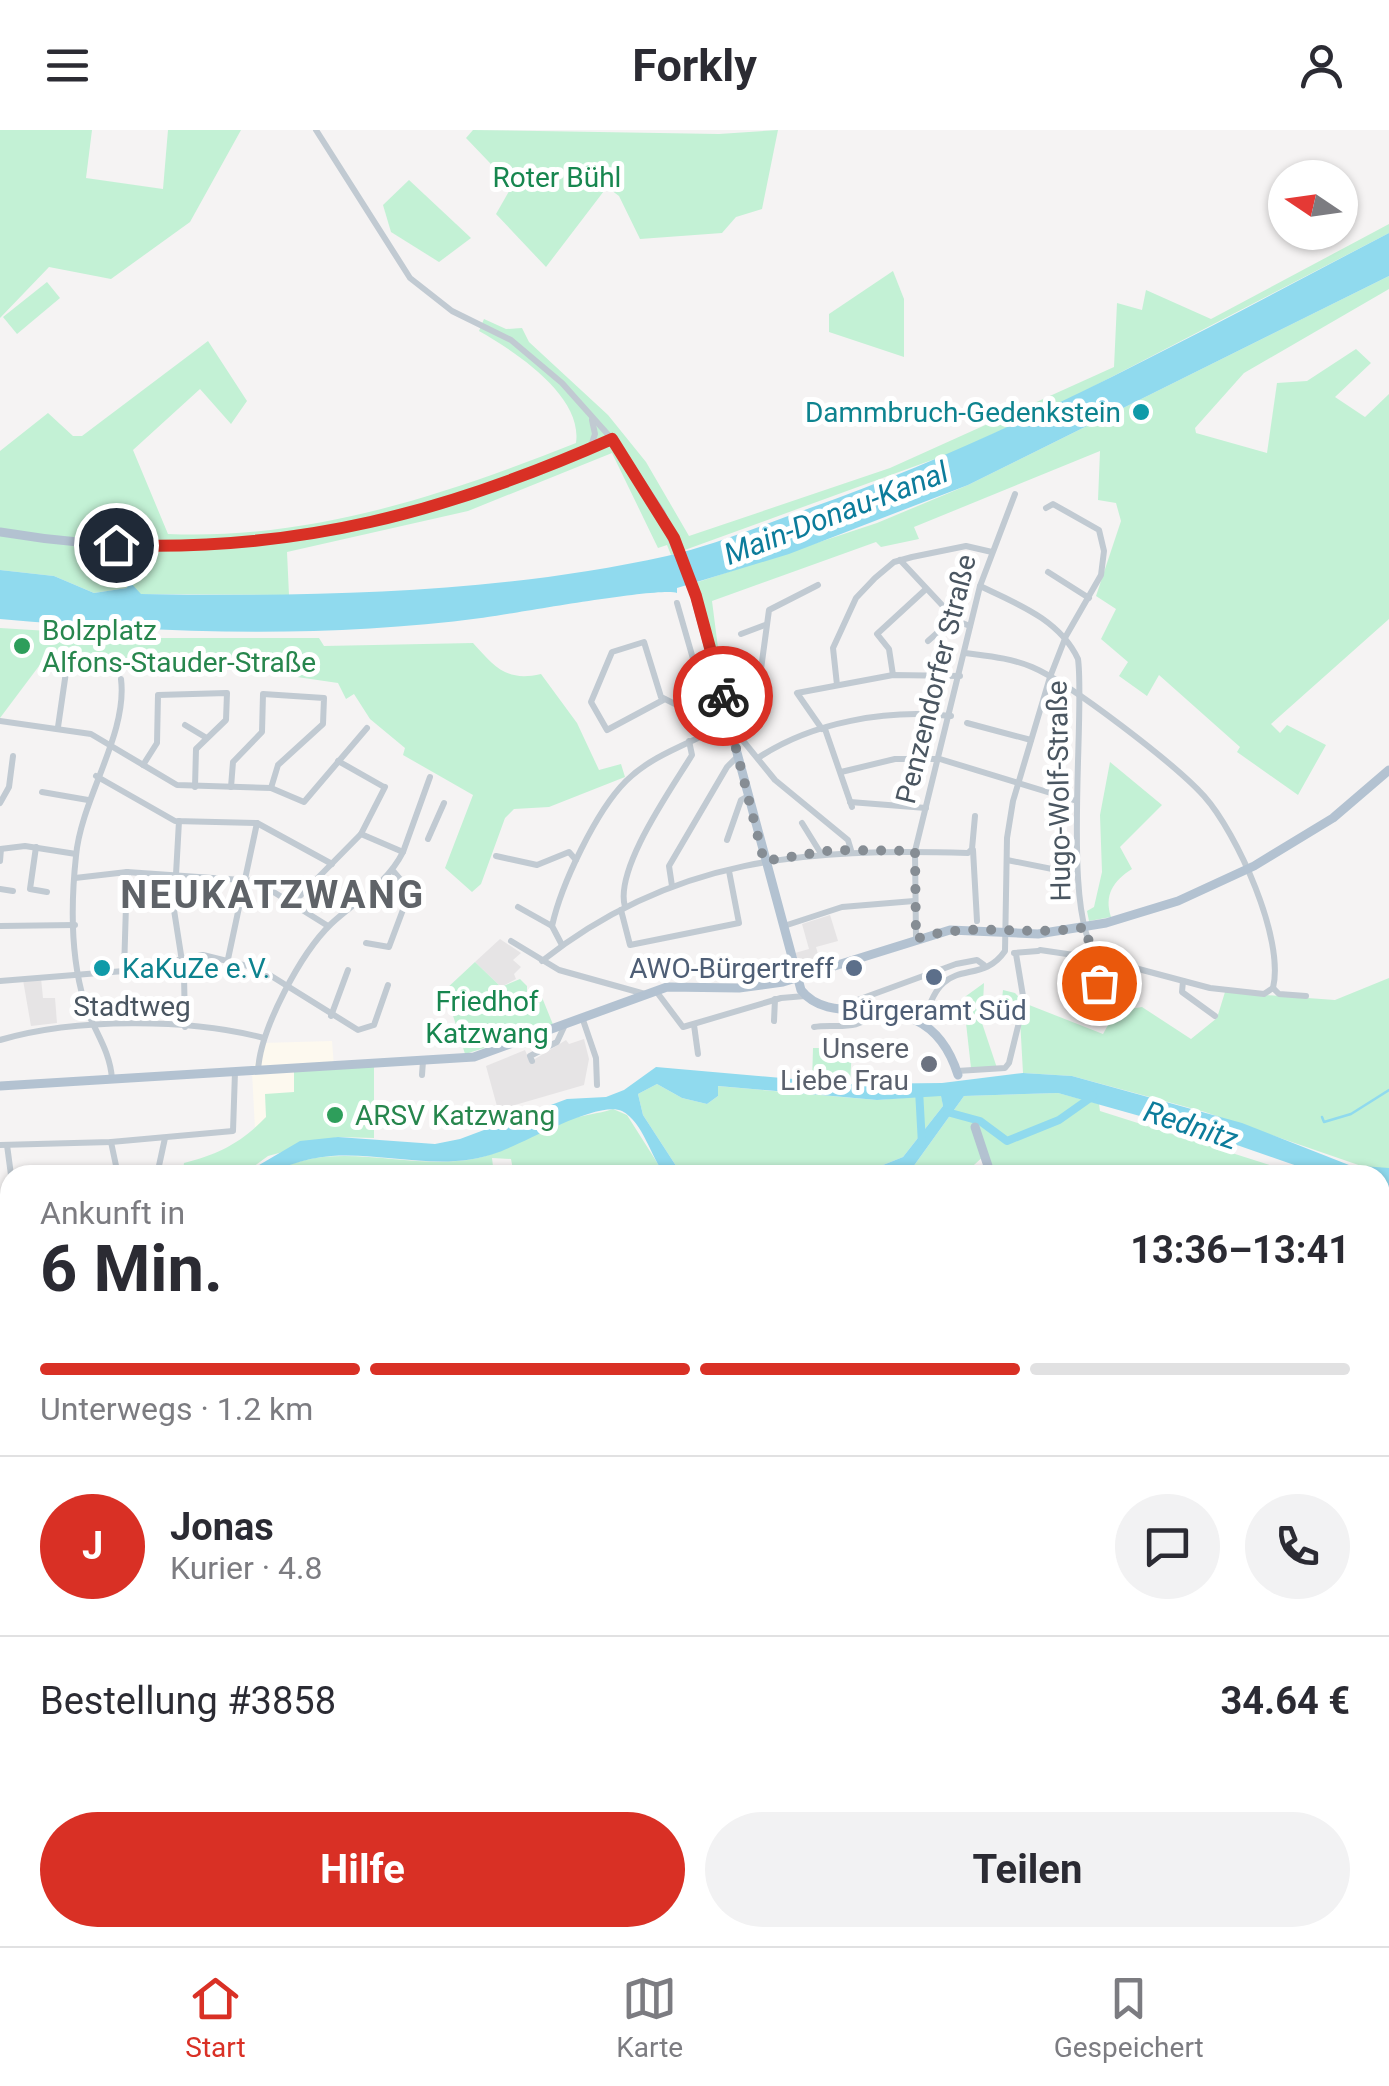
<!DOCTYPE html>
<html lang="de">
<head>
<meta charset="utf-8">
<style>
	body { margin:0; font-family:Roboto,sans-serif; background:#f2f2f3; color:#2b2b33; height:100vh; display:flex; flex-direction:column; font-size:38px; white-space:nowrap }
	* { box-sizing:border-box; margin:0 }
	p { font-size:32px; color:#7c7c81 }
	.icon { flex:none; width:55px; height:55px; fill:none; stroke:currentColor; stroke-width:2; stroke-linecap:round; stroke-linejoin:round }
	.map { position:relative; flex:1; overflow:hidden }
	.panel { position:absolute; left:0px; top:1035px; width:1390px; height:782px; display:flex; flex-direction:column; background:#fff; border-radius:30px 30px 0 0; box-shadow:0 2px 8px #0004 }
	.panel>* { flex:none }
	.needle { width:65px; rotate:283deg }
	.fabs { position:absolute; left:1268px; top:30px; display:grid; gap:20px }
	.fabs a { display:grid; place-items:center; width:90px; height:90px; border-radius:50%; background:#fff; box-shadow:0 2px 8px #0004; font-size:50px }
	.pin { position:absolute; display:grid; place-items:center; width:85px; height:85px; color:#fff; margin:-42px; border:5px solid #fff; border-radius:50%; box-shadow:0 2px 10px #0007 }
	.courier { position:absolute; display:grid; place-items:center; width:100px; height:100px; margin:-50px; border:8px solid #d93025; border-radius:50%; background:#fff; color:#222; box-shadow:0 2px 12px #0007 }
	.summary em { font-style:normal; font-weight:700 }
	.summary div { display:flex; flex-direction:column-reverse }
	.summary { display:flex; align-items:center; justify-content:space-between; height:170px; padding:0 40px }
	h1 { font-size:65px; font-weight:700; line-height:75px }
	.bar { display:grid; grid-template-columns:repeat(4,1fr); gap:15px 10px; align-content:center; height:120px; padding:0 40px }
	.bar i { height:12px; border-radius:8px; background:#e1e1e2 }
	.bar .on { background:#d93025 }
	.bar p { grid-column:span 4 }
	.line { display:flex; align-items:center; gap:25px; padding:0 40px; border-top:2px solid #e1e1e2 }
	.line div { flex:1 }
	.round { display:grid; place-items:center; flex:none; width:105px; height:105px; border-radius:52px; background:#f2f2f3 }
	.button { display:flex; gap:20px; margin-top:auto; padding:20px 40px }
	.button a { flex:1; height:115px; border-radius:60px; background:#d93025; color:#fff; font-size:40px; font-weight:700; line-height:115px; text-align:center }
	.button a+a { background:#f2f2f3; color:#2b2b33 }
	header { display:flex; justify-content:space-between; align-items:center; height:130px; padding:0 40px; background:#fff; font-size:45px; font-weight:700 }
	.menu { display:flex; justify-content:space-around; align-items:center; height:140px; border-top:2px solid #e1e1e2; background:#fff; font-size:28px; color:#7c7c81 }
	.menu a { display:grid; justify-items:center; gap:5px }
	.menu .on { color:#d93025 }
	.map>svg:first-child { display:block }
	.commercial { fill:#fdf9ef }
	.education { fill:#e6e4e5 }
	.green { fill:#c3f1d5 }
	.water { fill:#90daee }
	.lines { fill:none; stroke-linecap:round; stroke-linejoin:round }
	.stream { stroke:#90daee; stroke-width:2.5 }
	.river { stroke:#90daee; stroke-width:8 }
	.minor { stroke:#c1cad2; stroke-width:6 }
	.major { stroke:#b3c2d1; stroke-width:9 }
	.rail-casing { stroke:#b5b8bd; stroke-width:6 }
	.rail { stroke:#fff; stroke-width:2.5; stroke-dasharray:8; stroke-linecap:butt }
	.done { stroke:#868d94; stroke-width:10; stroke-dasharray:0 18 }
	.route { stroke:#d93025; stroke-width:12 }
	.culture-dot { fill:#0f9aa8; stroke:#fff; stroke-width:4 }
	.leisure-dot { fill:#2e9e5b; stroke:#fff; stroke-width:4 }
	.service-dot { fill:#5c6f8a; stroke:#fff; stroke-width:4 }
	.worship-dot { fill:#6b7280; stroke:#fff; stroke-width:4 }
	.labels { text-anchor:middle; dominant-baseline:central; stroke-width:10; stroke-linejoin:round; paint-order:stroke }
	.park-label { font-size:28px; fill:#17864f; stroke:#fff }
	.culture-label { font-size:28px; fill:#0d838f; stroke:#fff; text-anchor:end }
	.leisure-label { font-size:28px; fill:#27864d; stroke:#fff; text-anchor:start }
	.street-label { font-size:28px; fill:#4a5661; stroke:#fff }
	.service-label { font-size:28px; fill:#4e5e75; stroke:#fff; text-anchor:end }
	.worship-label { font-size:28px; fill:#5b616d; stroke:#fff; text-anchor:end }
	.water-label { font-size:30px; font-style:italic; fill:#0c7c9b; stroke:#fff }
	.district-label { font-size:38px; font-weight:bold; letter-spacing:2.5px; fill:#5f6368; stroke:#fff }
</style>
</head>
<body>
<header><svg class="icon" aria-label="menu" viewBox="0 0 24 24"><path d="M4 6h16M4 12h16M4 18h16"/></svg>Forkly<svg class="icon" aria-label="person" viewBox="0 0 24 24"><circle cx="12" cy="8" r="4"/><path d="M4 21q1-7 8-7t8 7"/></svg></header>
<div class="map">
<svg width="1389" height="1816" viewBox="0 0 1389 1816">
	<rect width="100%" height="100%" fill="#f5f3f3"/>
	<polygon class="commercial" points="332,911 334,937 294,963 255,999 252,942 262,913"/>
	<g class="education">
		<polygon points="830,785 838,811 816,817 821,835 802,838 795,823 809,819 802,794"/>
		<polygon points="500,809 521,823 513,830 521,837 514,844 516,849 501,857 475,832"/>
		<polygon points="41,848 43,868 55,868 57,893 31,896 23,850"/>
		<polygon points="584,909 589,929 584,955 498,980 486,936 525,920 530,932 566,910 569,914"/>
	</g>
	<g class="green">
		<polygon points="0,0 92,0 86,48 163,59 168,0 241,0 190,92 111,149 49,137 0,188"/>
		<polygon points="473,0 719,4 778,0 762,79 736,87 722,103 640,109 619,66 607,57 546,137 496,84 512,56 466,8"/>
		<polygon points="409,50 471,108 439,132 391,102 383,75"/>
		<path d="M 1389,94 L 1389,103 L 1073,267 L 954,322 L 671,425 L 667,415 L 658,418 L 612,323 L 468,381 L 287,422 L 289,465 L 140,464 L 128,451 L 127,458 L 94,463 L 54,446 L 0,440 L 0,321 L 48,283 L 73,306 L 82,306 L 208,211 L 247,271 L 231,294 L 200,259 L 133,320 L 168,404 C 311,410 445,365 576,313 C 583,266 516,222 479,201 L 484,189 L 506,199 L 522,198 L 529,212 L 608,285 L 646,332 L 689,406 L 890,338 L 1114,237 L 1117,173 L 1142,180 L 1146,160 L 1211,189 Z"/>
		<polygon points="893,141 904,169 904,227 829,202 829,184"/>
		<polygon points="1389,146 1389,159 1244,243 1195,298 1196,303 1267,323 1277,253 1307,251 1356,219 1371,233 1335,267 1365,287 1389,264 1389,489 1271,594 1280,603 1287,595 1326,615 1298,665 1237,622 1240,617 1159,545 1147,566 1119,546 1128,532 1101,509 1116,479 1096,466 1121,391 1116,373 1098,370 1100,321 914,397 919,409 881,417 876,412 712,471 722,549 702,471 692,454 877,393 968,355"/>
		<polygon points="47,152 60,168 17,204 3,187"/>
		<path d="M 0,498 L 162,508 L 319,508 L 324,516 L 473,513 C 495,537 506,552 541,544 L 577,593 L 599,640 L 621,634 L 625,647 L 549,677 L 514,679 L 505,688 L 481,754 L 472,762 L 445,738 L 473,665 L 403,625 L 405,618 L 370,589 L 354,564 L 346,569 L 338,553 L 242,539 L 45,528 L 0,588 Z"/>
		<path d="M 1110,632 L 1162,675 L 1120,717 L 1132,739 C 1113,751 1104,765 1111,787 L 1089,791 L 1087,781 L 1094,777 L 1102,742 L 1100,685 Z"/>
		<polygon points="475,832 501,857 520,849 527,856 527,864 539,860 554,897 465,924 445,860"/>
		<polygon points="1389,848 1389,1038 1373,1040 1205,982 1072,946 1023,943 1020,889 1000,887 1003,860 1015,863 1024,873 1103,904 1116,881 1142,877 1191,909 1217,888 1225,862 1335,870"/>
		<polygon points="984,853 982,893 997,938 971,938 966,893 945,892 944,882"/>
		<polygon points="813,918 852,918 850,954 812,953"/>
		<path d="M 374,934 L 374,1008 L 338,1007 L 268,1026 L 242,1045 L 182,1045 L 184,1033 C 219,1024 241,1013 266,987 L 265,964 L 294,962 L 294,939 Z"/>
		<polygon points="657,954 682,968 707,974 718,966 717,956 877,970 941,965 943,976 903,1027 858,1045 682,1045 643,985 638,964"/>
		<polygon points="1058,963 1099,974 1100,981 1301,1045 994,1045 986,1024 963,1045 898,1045 913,1037 964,966"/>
		<path d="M 613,979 L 627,985 L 665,1045 L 514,1045 L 511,1029 L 492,1028 L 494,1045 L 269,1045 C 328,1007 401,1039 467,1030 C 504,1025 533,1002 567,990 C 582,985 598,984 613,979 Z"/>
		<polygon points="1380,1062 1389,1062 1389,1262 1380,1264"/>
		<polygon points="0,1115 10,1120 10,1260 0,1269"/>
		<polygon points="0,1438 10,1440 5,1477 10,1481 10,1560 0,1565"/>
		<polygon points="0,1597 10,1611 10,1808 66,1808 67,1816 0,1816"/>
	</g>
	<g class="water">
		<path d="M 1389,103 L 1389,146 L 968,355 L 789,424 L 677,458 L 677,463 C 663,456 511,484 481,488 C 323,509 159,503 0,489 L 0,440 L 54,446 L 94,463 L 127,458 L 128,450 L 141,464 C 315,467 495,464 667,426 C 715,415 763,395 810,378 C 1012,306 1199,202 1389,103 Z"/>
		<path d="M 656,937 L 850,954 L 942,953 L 1023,943 L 1072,946 L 1242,993 L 1349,1035 L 1389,1038 L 1389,1062 L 1380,1062 L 1380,1045 L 1323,1045 L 1211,1006 L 1058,963 L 964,966 L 913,1037 L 898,1045 L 858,1045 L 903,1027 L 943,976 L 941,966 L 877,970 L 718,956 L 718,966 L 707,974 L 682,968 L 657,954 L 638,964 L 643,985 L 682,1045 L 665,1045 C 651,1027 643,992 622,981 C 599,970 524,1013 499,1022 C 443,1043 388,1022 331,1026 C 298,1028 273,1045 242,1045 L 300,1011 L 338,1007 L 435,1014 L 460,1009 L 567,969 L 606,967 L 624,960 Z"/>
	</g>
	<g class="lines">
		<g class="stream">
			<polyline points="1322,987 1324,992 1351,984 1389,960"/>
			<polyline points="1380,1102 1389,1101"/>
		</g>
		<g class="river">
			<polyline points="919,960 922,1014"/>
			<polyline points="947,982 980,991 1007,1011 1059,990 1093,966"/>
		</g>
		<g class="minor">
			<polyline points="316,0 410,148 452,181 511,210 562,253 612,309"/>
			<polyline points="591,316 595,304 592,290"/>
			<polyline points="900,430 957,491 970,496"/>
			<polyline points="1048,442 1089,468"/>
			<path d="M 980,456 C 1018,474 1060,490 1078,529 C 1086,585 1059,799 1101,829"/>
			<polyline points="677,473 702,560 693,583 699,606"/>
			<polyline points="741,504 765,495"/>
			<polyline points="928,511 954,488"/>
			<path d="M 965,523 C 987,526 1011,528 1032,537 C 1070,553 1176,635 1204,666 C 1237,703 1285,809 1273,858"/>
			<polyline points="893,545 889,519 877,504 926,459"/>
			<polyline points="837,555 833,518 856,468 875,448 894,432 912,427 966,416 992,422"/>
			<polyline points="719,559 761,539 769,480 818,455"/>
			<polyline points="665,569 607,600 591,572 612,522 644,512 661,567 693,583"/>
			<polyline points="0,591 91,604 177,655 271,658 304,672 367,598"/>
			<polyline points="967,593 1031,610"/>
			<polyline points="185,595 205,607"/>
			<polyline points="58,597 66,542"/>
			<polyline points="822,599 797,563 893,545 960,546"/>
			<polyline points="825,599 852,677"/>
			<polyline points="740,607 775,650 848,710 851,720"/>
			<path d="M 758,628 C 812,592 887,579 951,586"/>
			<polyline points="338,631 384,657"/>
			<polyline points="143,635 157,613 158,565 227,563 226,590 196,619 195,657"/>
			<polyline points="841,642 895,629 940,629 1077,671"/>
			<polyline points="96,646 175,691 257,693 332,734"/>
			<polyline points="231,657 233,632 262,602 263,564 324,568 323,594 278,635 271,658"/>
			<polyline points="42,662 88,670"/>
			<polyline points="850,672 926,678"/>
			<polyline points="0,673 9,657 13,626"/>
			<polyline points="179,691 174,780 184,844 185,897"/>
			<polyline points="802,693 820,722"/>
			<polyline points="428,709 444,673"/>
			<polyline points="727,710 741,670 748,666"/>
			<polyline points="36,717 30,759 47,762"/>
			<polyline points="0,719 25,716 76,724"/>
			<polyline points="973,720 977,791"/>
			<polyline points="403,722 430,647"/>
			<polyline points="496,726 537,735 569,722 576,730"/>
			<polyline points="1007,730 1077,744"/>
			<polyline points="0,731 1,719"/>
			<polyline points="75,748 127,742 256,751 328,796"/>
			<polyline points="672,756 669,736 727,637 737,627"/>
			<polyline points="0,759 13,761"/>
			<polyline points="293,773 361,704 385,657"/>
			<polyline points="518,777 552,796"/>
			<path d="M 625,777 C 614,739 672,658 692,625 L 689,611"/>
			<polyline points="621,780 630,815 739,793 729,741"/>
			<polyline points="0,796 75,795"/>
			<polyline points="784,796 842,777 914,771"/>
			<polyline points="916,809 915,721 980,456 1015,364"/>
			<polyline points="511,811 559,840 645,864"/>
			<polyline points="366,813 389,817 410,761 394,742"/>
			<path d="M 562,815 L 552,796 C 561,755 596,681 626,651 C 654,623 695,612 728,593"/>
			<polyline points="1040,820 1101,829 1210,858 1264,864 1273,858"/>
			<polyline points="1014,823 1038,821"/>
			<polyline points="228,829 257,693"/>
			<polyline points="1096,830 1100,862"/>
			<path d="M 542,831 C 673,727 808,718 968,723 L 972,719 L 975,686"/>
			<polyline points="124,841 127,742"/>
			<polyline points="1072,849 1099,853"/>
			<polyline points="0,851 124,841 203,825 260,839 358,900 374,895 388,855"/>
			<polyline points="1183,851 1182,862 1215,886"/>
			<polyline points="1273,858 1279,864 1306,866"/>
			<polyline points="656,861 683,897 781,868 805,866"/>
			<polyline points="841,876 956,834 977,830 984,835"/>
			<polyline points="331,886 348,840"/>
			<polyline points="583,890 596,928 597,955"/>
			<polyline points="774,891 775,869"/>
			<path d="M 924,894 C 941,819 978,860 1005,821 L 1007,708 L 1013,671 L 1050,547 L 1066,506 L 1101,445 L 1104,421 L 1099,400 L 1053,374 L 1046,378"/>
			<polyline points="694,895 698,924"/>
			<path d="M 814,897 C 833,893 861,903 873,881"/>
			<path d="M 0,910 C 75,888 188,888 264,908"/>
			<polyline points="532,931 530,926 557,912 564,897"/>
			<path d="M 258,941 C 260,899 301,823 331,794 C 357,770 387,754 403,722 L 361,704"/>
			<polyline points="957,941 1005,938 1009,933 1024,872 1016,824"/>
			<polyline points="422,945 423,931"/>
			<path d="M 112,949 C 110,918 92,899 84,871 C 71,827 71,772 76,726 C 81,669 128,604 121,549"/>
			<polyline points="111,1012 118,1045"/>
			<polyline points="0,1015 111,1012 233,1001 235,942"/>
			<polyline points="7,1015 11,1045"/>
			<polyline points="157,1045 165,1008"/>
			<polyline points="1385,1348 1389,1349"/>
			<polyline points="1380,1382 1389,1383"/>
			<polyline points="1380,1620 1389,1613"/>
			<polyline points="0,1646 10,1630"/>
			<polyline points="1380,1718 1389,1752"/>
		</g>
		<g class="major">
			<path d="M 0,402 C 225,440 407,399 612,309 L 661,383 L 691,452 L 801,860 C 836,906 926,844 958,945"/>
			<polyline points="718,567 728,605"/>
			<polyline points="0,956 474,927 667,857 739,858 783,852 950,800 1038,804 1106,793 1178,771 1254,736 1333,688 1389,640"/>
			<polyline points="975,997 991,1045"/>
			<polyline points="1380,1464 1389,1467"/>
		</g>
		<g class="rail-casing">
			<g id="rail">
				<polyline points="0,1426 10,1428"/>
				<polyline points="1380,1479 1389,1481"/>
			</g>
		</g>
		<use href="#rail" class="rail"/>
	</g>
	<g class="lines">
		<path class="done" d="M 723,566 L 764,731 L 834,720 L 915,721 L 916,809 C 972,790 1028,808 1086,797 L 1090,818 L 1101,829 L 1096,830 L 1099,853"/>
		<path class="route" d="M 116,415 C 298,422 447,382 612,309 L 674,408 L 696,466 L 723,566"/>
	</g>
	<g class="culture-dot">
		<circle cx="1141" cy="282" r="10"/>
		<circle cx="102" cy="838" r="10"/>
	</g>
	<g class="leisure-dot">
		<circle cx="22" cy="516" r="10"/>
		<circle cx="335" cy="985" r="10"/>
	</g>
	<g class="service-dot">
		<circle cx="854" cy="838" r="10"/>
		<circle cx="934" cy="847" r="10"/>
	</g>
	<circle class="worship-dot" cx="929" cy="934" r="10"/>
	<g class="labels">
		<g class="park-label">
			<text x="557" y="47">Roter Bühl</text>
			<text x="487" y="871">Friedhof<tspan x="487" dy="32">Katzwang</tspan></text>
		</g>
		<g class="culture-label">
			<text x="1121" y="282">Dammbruch-Gedenkstein</text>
			<text x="122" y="838" text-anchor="start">KaKuZe e.V.</text>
		</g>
		<g class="leisure-label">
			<text x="42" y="500">Bolzplatz<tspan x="42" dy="32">Alfons-Stauder-Straße</tspan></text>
			<text x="355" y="985">ARSV Katzwang</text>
		</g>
		<g class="street-label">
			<text transform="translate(936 549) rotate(-76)">Penzendorfer Straße</text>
			<text transform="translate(1059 661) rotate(-91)">Hugo-Wolf-Straße</text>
			<text x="132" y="876">Stadtweg</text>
		</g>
		<g class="service-label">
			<text x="834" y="838">AWO-Bürgertreff</text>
			<text x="934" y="880" text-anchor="middle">Bürgeramt Süd</text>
		</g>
		<g class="worship-label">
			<text x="909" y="918">Unsere<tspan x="909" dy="32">Liebe Frau</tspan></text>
		</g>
		<g class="water-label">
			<text transform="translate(836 383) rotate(-21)">Main-Donau-Kanal</text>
			<text transform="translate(1191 995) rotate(18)">Rednitz</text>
		</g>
		<g class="district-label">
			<text x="273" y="765">NEUKATZWANG</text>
		</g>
	</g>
</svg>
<div class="fabs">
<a><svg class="needle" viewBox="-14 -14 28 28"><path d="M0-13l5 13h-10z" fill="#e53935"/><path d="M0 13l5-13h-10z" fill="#7c7c81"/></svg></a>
</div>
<div class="pin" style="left:1099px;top:853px;background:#ea580c"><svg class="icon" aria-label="bag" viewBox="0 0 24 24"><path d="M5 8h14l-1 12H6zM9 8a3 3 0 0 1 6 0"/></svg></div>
<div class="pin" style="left:116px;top:415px;background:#1f2937"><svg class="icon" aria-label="home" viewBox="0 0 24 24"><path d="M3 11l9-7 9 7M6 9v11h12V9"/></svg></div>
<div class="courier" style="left:723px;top:566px"><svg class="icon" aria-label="bike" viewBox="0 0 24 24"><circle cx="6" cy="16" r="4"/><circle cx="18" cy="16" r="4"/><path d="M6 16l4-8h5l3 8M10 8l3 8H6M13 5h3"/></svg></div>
<section class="panel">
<div class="summary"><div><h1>6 Min.</h1><p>Ankunft in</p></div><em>13:36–13:41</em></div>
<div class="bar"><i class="on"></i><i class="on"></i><i class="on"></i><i></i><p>Unterwegs · 1.2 km</p></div>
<div class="line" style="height:180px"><b class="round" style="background:#d93025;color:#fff">J</b><div><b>Jonas</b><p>Kurier · 4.8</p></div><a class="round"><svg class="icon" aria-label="chat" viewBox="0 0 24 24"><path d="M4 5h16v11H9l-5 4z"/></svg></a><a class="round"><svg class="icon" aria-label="phone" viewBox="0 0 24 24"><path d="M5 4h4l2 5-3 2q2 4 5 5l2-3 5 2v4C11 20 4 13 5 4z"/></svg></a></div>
<div class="line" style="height:130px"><div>Bestellung #3858</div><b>34.64 €</b></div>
<div class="button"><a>Hilfe</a><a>Teilen</a></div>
</section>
</div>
<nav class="menu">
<a class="on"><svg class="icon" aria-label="home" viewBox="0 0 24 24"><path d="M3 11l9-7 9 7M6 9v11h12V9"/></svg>Start</a>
<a><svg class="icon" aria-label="map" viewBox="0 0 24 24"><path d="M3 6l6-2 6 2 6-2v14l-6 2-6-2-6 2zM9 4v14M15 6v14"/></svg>Karte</a>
<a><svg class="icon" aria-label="saved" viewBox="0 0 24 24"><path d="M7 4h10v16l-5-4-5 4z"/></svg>Gespeichert</a>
</nav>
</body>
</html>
